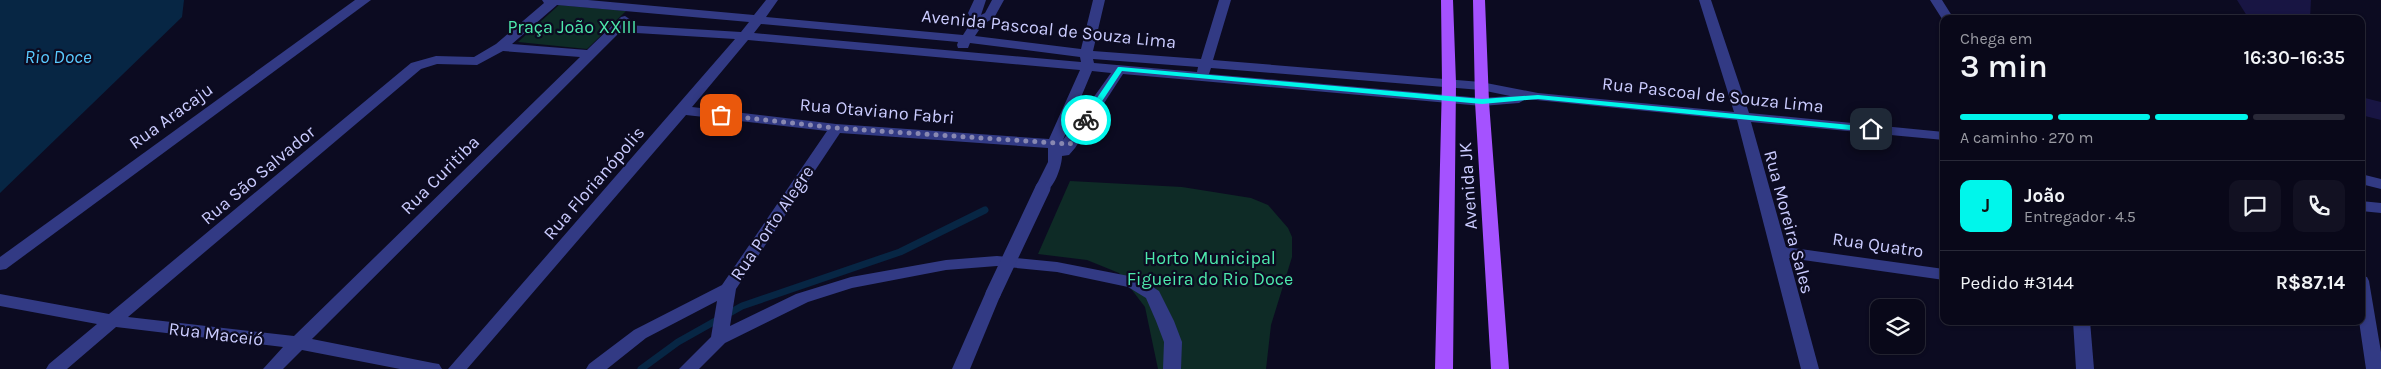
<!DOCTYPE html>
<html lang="pt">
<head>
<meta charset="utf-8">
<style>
	body { margin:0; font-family:Karla,sans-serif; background:#121122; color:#f1f3f6; height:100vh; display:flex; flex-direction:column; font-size:19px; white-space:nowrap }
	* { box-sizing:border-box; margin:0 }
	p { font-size:16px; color:#999aa2 }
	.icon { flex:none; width:28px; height:28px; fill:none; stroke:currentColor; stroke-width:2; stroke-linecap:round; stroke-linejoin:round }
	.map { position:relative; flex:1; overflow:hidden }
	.details { position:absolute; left:1940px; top:15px; width:425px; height:310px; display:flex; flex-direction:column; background:#090819; border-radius:10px; box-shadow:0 1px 4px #0004,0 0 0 1px #292938 }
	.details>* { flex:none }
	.tools { position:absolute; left:1870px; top:299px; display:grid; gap:10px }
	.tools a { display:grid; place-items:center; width:55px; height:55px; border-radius:10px; background:#090819; box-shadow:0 1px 4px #0004,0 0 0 1px #292938; font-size:25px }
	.pin { position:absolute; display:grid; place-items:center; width:42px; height:42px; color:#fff; margin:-21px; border-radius:10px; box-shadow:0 2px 8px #0006 }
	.courier { position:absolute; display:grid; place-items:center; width:50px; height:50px; margin:-25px; border:4px solid #00f6eb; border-radius:50%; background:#fff; color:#222; box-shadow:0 1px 6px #0007 }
	.head em { font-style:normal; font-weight:600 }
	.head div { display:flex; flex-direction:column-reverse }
	.head { display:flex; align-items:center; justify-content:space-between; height:85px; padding:0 20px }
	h1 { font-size:32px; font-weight:600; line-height:38px }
	.bar { display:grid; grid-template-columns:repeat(4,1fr); gap:8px 5px; align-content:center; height:60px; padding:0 20px }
	.bar i { height:6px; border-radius:4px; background:#292938 }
	.bar .on { background:#00f6eb }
	.bar p { grid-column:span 4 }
	.line { display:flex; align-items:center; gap:12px; padding:0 20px; border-top:1px solid #292938 }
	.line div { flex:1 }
	.round { display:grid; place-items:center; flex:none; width:52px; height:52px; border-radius:10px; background:#121122 }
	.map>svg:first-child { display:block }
	.green { fill:#0e2b26 }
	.water { fill:#072644 }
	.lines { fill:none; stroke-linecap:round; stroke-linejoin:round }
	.stream { stroke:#072644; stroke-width:7 }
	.building { fill:#181543 }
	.minor { fill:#323a84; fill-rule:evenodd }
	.major { fill:#a552ff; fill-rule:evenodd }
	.minor-bridge { stroke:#323a84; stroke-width:15 }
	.route { fill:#00f6eb }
	.done { stroke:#8888b1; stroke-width:5; stroke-dasharray:0 9 }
	.labels { text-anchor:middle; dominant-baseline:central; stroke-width:4.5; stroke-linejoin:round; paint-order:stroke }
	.park-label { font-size:18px; fill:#4de9ac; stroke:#0c0b21 }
	.street-label { font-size:18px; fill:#cbccff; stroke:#0c0b21 }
	.water-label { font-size:19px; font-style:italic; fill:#59caff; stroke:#0c0b21 }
</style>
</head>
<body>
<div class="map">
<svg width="2381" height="369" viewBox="0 0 2381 369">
	<rect width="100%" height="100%" fill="#0c0b21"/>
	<g class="green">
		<polygon points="559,5 626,11 587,49 518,42"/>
		<polygon points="1070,181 1182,187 1251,198 1268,205 1288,228 1292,237 1292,257 1271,325 1266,369 1158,369 1145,307 1119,273 1087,260 1038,254"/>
	</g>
	<polygon class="water" points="0,0 184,0 182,17 0,193"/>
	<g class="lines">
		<polyline class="stream" points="641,369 678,342 742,306 900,252 985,210"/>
	</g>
	<g class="building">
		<polygon points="2237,0 2311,0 2310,19 2249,19"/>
		<polygon points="2361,97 2381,102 2381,120 2361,115"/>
	</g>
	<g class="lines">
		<g class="minor">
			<polygon points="355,0 371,0 6,269 0,270 0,257"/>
			<path d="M 542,0 L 588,0 L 754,15 L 766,0 L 778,0 L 766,17 L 963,35 L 972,21 L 968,13 L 974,0 L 986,0 L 981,15 L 985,13 L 992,0 L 1004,0 L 994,18 L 983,24 L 975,36 L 1081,49 L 1093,0 L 1105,0 L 1093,51 L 1201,59 L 1219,0 L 1231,0 L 1213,60 L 1481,82 L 1538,93 L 1734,112 L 1699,0 L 1711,0 L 1749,113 L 1944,132 L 1944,140 L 1751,122 L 1786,247 L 1944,269 L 1944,280 L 1789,258 L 1819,369 L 1801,369 L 1737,120 L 1526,99 L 1519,103 L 1482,106 L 1123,74 L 1075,148 L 1069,155 L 1062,156 C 1062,166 1054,190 1043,193 L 1035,188 L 1048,162 L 1048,148 L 840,133 L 736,289 L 730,326 L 796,294 L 851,277 L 946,260 L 997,256 L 1057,262 L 1139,278 L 1159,291 L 1174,321 L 1182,342 L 1181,369 L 1163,369 L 1164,342 L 1156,321 L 1146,298 L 1128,287 L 1057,272 L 997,266 L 946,270 L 852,288 L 808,302 L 725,343 L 699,369 L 679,369 L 711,337 L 717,301 L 646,338 L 607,369 L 586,369 L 589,364 L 634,330 L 722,285 L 827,131 L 686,115 L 467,369 L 448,369 L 735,39 L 620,32 L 312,339 L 433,363 L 439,364 L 442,369 L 400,369 L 302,350 L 283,369 L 263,369 L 283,347 L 116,327 L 67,369 L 46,369 L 49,364 L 97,324 L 0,306 L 0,294 L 109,314 L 411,63 L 436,56 L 474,57 L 496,44 L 544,3 ZM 557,5 L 749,22 L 741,32 L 627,25 L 631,20 L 625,16 L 621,17 L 587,50 L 512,44 ZM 761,24 L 958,42 L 957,45 L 958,48 L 968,48 L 970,43 L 1080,57 L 1081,62 L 754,33 ZM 748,40 L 1080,70 L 1049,139 L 836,124 L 692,107 ZM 503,51 L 580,57 L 294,336 L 128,317 L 421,69 L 437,64 L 477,65 ZM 1093,59 L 1198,67 L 1197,72 L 1094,63 ZM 1211,68 L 1481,90 L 1510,96 L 1482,98 L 1209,74 ZM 1092,71 L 1111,73 L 1063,140 Z"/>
			<polygon points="1930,0 1942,0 1954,19 1944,19 1944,22"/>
			<polygon points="2361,174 2381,179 2381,189 2361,184"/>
			<polygon points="2361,201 2381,203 2381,213 2361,211"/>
			<polygon points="2361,276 2367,277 2369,281 2381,352 2381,369 2366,369 2359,321 2361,321"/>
			<polygon points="993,288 999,290 1001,294 970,369 952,369 985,294 987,290"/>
			<polygon points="2073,321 2090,321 2094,369 2076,369"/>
		</g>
		<g class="major">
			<polygon points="1441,0 1453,0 1456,83 1453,369 1435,369 1442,83"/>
			<polygon points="1473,0 1485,0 1489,102 1509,369 1491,369 1475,102"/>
		</g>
		<polyline class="minor-bridge" points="993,294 1043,188"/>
	</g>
	<polygon class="route" points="1120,67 1482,99 1538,95 1871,127 1874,129 1871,132 1538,99 1482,104 1122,71 1089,121 1083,121 1082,120 1118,67"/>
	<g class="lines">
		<polyline class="done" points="721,115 836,128 1070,144 1086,120"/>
	</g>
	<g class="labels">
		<g class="park-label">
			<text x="572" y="27">Praça João XXIII</text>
			<text x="1210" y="258">Horto Municipal<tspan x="1210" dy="21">Figueira do Rio Doce</tspan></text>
		</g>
		<g class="street-label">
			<text transform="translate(1049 29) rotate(6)">Avenida Pascoal de Souza Lima</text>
			<text transform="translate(1713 95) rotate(6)">Rua Pascoal de Souza Lima</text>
			<text transform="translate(877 111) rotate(5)">Rua Otaviano Fabri</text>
			<text transform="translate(171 116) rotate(-36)">Rua Aracaju</text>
			<text transform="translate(258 175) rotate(-40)">Rua São Salvador</text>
			<text transform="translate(440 175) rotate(-45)">Rua Curitiba</text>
			<text transform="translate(594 183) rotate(-49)">Rua Florianópolis</text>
			<text transform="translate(1468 186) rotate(-94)">Avenida JK</text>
			<text transform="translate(1789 222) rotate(75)">Rua Moreira Sales</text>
			<text transform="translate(772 223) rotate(-56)">Rua Porto Alegre</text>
			<text transform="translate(1878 245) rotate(8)">Rua Quatro</text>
			<text transform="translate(216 334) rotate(7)">Rua Maceió</text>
		</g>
		<g class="water-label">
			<text x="58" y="57">Rio Doce</text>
		</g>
	</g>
</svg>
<div class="tools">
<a><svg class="icon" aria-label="layers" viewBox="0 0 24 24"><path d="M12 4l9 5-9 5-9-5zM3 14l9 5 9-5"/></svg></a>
</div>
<div class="pin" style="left:721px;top:115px;background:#ea580c"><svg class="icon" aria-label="bag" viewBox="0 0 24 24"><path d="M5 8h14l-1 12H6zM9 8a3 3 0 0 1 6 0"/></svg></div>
<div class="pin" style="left:1871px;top:129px;background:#1f2937"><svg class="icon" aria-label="home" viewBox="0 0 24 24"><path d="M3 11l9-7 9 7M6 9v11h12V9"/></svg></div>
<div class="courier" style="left:1086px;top:120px"><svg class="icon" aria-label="bike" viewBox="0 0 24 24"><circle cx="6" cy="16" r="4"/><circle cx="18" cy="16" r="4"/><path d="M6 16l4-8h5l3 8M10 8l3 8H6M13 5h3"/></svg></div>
<section class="details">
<div class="head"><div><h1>3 min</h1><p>Chega em</p></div><em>16:30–16:35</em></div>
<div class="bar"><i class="on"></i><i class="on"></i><i class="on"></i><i></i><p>A caminho · 270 m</p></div>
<div class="line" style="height:90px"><b class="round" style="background:#00f6eb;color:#111">J</b><div><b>João</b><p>Entregador · 4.5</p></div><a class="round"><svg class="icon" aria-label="chat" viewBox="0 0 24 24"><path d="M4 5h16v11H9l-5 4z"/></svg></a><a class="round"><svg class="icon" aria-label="phone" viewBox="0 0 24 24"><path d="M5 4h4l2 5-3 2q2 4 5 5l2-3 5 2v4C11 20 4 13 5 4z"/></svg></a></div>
<div class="line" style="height:65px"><div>Pedido #3144</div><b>R$87.14</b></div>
</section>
</div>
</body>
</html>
